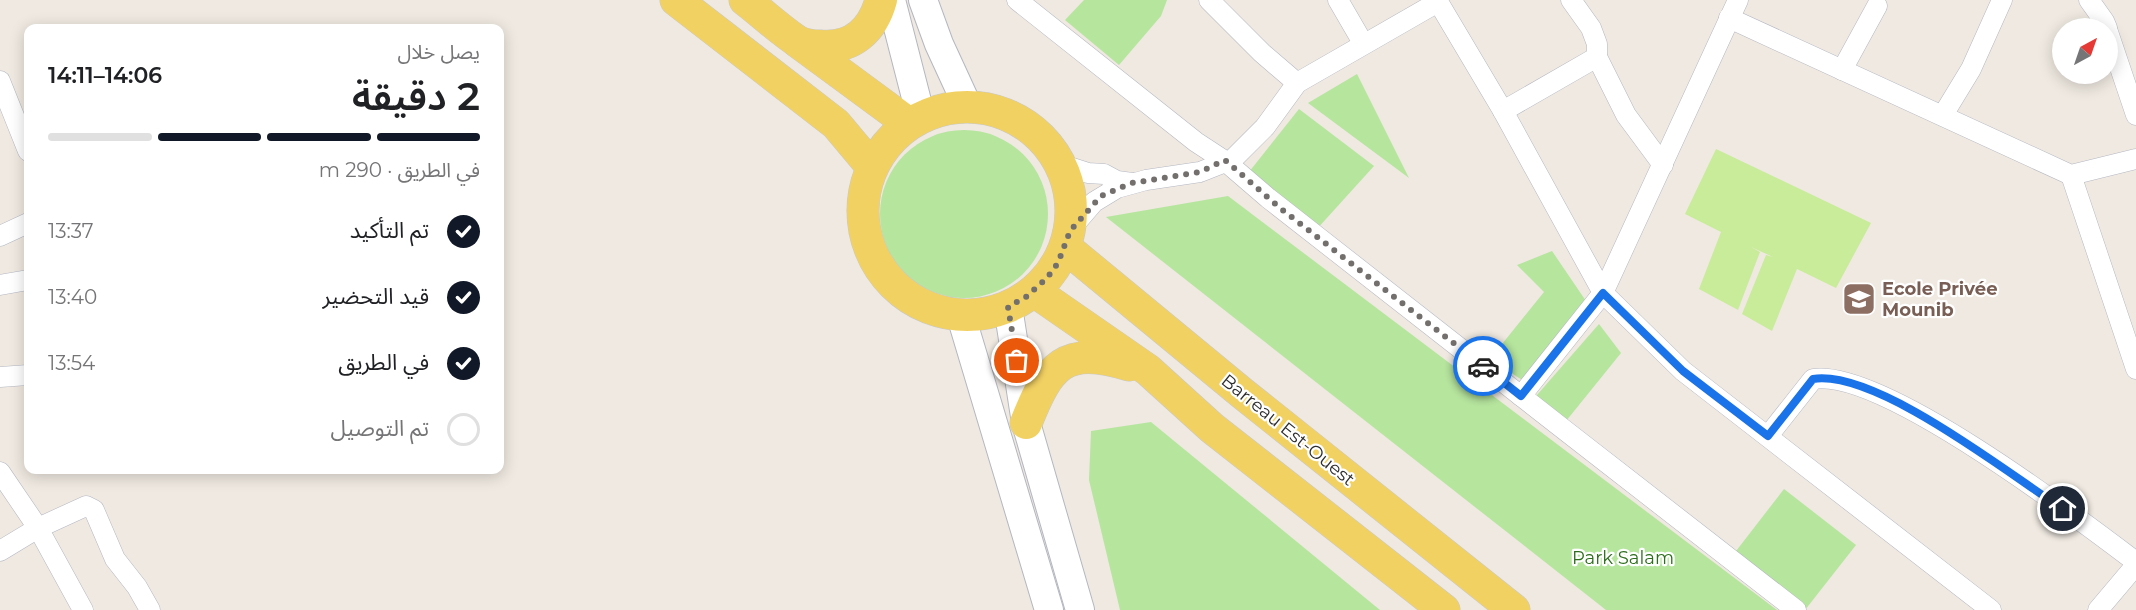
<!DOCTYPE html>
<html lang="ar">
<head>
<meta charset="utf-8">
<style>
	body { margin:0; font-family:Montserrat,"Noto Sans Arabic",sans-serif; background:#f2f2f2; color:#202124; direction:rtl; height:100vh; display:flex; flex-direction:column; font-size:22px; white-space:nowrap }
	* { box-sizing:border-box; margin:0 }
	p { font-size:20px; color:#757577 }
	.icon { flex:none; width:33px; height:33px; fill:none; stroke:currentColor; stroke-width:2; stroke-linecap:round; stroke-linejoin:round }
	.map { position:relative; flex:1; overflow:hidden; direction:ltr }
	.side { position:absolute; left:24px; top:24px; width:480px; height:450px; display:flex; flex-direction:column; background:#fff; border-radius:12px; box-shadow:0 3px 15px #0003; direction:rtl }
	.side>* { flex:none }
	.needle { width:39px; rotate:40deg }
	.buttons { position:absolute; left:2052px; top:18px; display:grid; gap:12px }
	.buttons a { display:grid; place-items:center; width:66px; height:66px; border-radius:50%; background:#fff; box-shadow:0 3px 15px #0003; font-size:30px }
	.pin { position:absolute; display:grid; place-items:center; width:51px; height:51px; color:#fff; margin:-26px; border:3px solid #fff; border-radius:50%; box-shadow:0 2px 6px #0007 }
	.courier { position:absolute; display:grid; place-items:center; width:60px; height:60px; margin:-30px; border:4px solid #1a73e8; border-radius:50%; background:#fff; color:#222; box-shadow:0 2px 8px #0007 }
	.head em { font-style:normal; font-weight:600 }
	.head div { display:flex; flex-direction:column-reverse }
	.head { display:flex; align-items:center; justify-content:space-between; height:102px; padding:0 24px }
	h1 { font-size:39px; font-weight:600; line-height:45px }
	.bar { display:grid; grid-template-columns:repeat(4,1fr); gap:9px 6px; align-content:center; height:72px; padding:0 24px }
	.bar i { height:8px; border-radius:4px; background:#e0e0e0 }
	.bar .on { background:#111827 }
	.bar p { grid-column:span 4 }
	ol { padding:0 24px; list-style:none }
	li { display:flex; align-items:center; gap:18px; height:66px }
	li p { margin-inline-start:auto }
	li .icon { padding:6px; border-radius:50%; background:#111827; color:#fff; stroke-width:4 }
	li:last-child { color:#757577 }
	li i { width:33px; height:33px; border:3px solid #e0e0e0; border-radius:50% }
	.map>svg:first-child { display:block }
	.green { fill:#b6e59e }
	.pitch { fill:#c9ec9a }
	.lines { fill:none; stroke-linecap:round; stroke-linejoin:round }
	.street-casing { stroke:#b4b7c1; stroke-width:21 }
	.secondary-casing { stroke:#b4b7c1; stroke-width:30 }
	.primary-casing { stroke:#c9c9c9; stroke-width:33 }
	.street { stroke:#fff; stroke-width:20 }
	.secondary { stroke:#fff; stroke-width:28 }
	.primary { stroke:#f2d163; stroke-width:32 }
	.done { stroke:#726f6d; stroke-width:6; stroke-dasharray:0 10.8 }
	.route { stroke:#1a73e8; stroke-width:8 }
	.labels { text-anchor:middle; dominant-baseline:central; stroke-width:4.5; stroke-linejoin:round; paint-order:stroke }
	.education-label { font-size:18px; font-weight:bold; fill:#785e54; stroke:#fff; text-anchor:start }
	.street-label { font-size:18px; fill:#2e2e2e; stroke:#fff }
	.park-label { font-size:18px; fill:#2c6e1b; stroke:#fff }
</style>
</head>
<body>
<div class="map">
<svg width="2136" height="610" viewBox="0 0 2136 610">
	<rect width="100%" height="100%" fill="#efe9e1"/>
	<g class="green">
		<polygon points="1084,0 1167,0 1161,16 1119,65 1065,20"/>
		<polygon points="1357,74 1409,178 1308,103"/>
		<polygon points="1299,109 1374,166 1316,230 1249,172"/>
		<circle cx="964" cy="214" r="84"/>
		<polygon points="1228,196 1777,610 1606,610 1106,217"/>
		<polygon points="1552,251 1586,301 1522,380 1490,359 1544,292 1517,265"/>
		<polygon points="1599,324 1621,353 1562,426 1530,403"/>
		<polygon points="1151,422 1380,610 1120,610 1089,480 1091,431"/>
		<polygon points="1784,489 1856,545 1805,610 1733,555"/>
	</g>
	<polygon class="pitch" points="1716,149 1871,223 1836,288 1797,269 1772,331 1742,314 1766,255 1773,257 1751,247 1760,252 1738,310 1699,289 1721,232 1685,214"/>
	<g class="lines">
		<g class="street-casing">
			<g id="street">
				<path d="M 1017,0 L 1196,142 L 1225,161 L 1268,198 C 1443,336 1620,473 1796,610"/>
				<polyline points="1209,0 1262,53 1297,83"/>
				<polyline points="1338,0 1363,43"/>
				<polyline points="1437,0 1503,111 1603,293 1683,371 1991,610"/>
				<polyline points="1571,0 1591,28 1597,44 1597,57 1626,115 1663,165"/>
				<polyline points="2089,0 2104,21 2107,28"/>
				<polyline points="1729,18 2071,175 2136,159"/>
				<polyline points="2108,32 2136,115"/>
				<polyline points="1842,70 1877,6"/>
				<polyline points="0,81 28,151"/>
				<polyline points="1503,111 1597,57"/>
				<polyline points="1943,115 1971,69 2002,0"/>
				<polyline points="1060,164 1088,173 1104,174 1117,181 1132,183"/>
				<polyline points="2071,175 2136,369"/>
				<polyline points="1069,231 1094,202 1117,188 1146,180 1200,172 1233,159 1265,127 1297,83 1438,2"/>
				<polyline points="0,236 28,223"/>
				<polyline points="0,285 28,280"/>
				<polyline points="0,377 28,375"/>
				<polyline points="1521,396 1603,293 1738,0"/>
				<path d="M 1768,436 L 1813,379 C 1881,368 2078,518 2136,562"/>
				<polyline points="0,472 38,528 83,610"/>
				<polyline points="0,551 38,528 86,506 94,510 115,559 137,587 150,610"/>
				<polyline points="2098,610 2136,565"/>
			</g>
		</g>
		<g class="secondary-casing">
			<g id="secondary">
				<polyline points="891,0 921,117"/>
				<polyline points="923,0 939,44 968,107"/>
				<polyline points="1008,307 1026,423 1080,610"/>
				<polyline points="961,316 1049,610"/>
			</g>
		</g>
		<g class="primary-casing">
			<g id="primary">
				<polyline points="676,0 836,124 872,167"/>
				<path d="M 745,0 C 762,13 779,29 797,41 C 804,45 812,46 820,46 C 852,49 873,30 881,0"/>
				<polyline points="798,42 908,123"/>
				<circle cx="967" cy="211" r="104"/>
				<polyline points="1065,247 1242,393 1514,610"/>
				<polyline points="1034,291 1148,370 1212,428 1444,610"/>
				<path d="M 1026,423 C 1049,365 1064,345 1129,365"/>
			</g>
		</g>
		<use href="#street" class="street"/>
		<use href="#secondary" class="secondary"/>
		<use href="#primary" class="primary"/>
	</g>
	<g class="lines">
		<polyline class="done" points="1017,361 1008,307 1026,297 1047,278 1058,263 1070,231 1101,196 1132,183 1200,172 1225,160 1280,208 1483,366"/>
		<path class="route" d="M 1483,366 L 1521,396 L 1603,293 L 1683,371 L 1768,436 L 1813,379 C 1876,369 2009,474 2063,509"/>
	</g>
	<defs>
		<g id="school-square" transform="scale(1.725)"><rect x="-9" y="-9" width="18" height="18" rx="4" fill="#8d6e63" stroke="#fff"/><path d="M0-5L7-2L0 1L-7-2ZM-4 1L0 2.5L4 1V4Q0 6-4 4Z" fill="#fff"/></g>
	</defs>
	<g fill-rule="evenodd">
		<use href="#school-square" x="1859" y="299"/>
	</g>
	<g class="labels">
		<g class="education-label">
			<text x="1882" y="289">Ecole Privée<tspan x="1882" dy="21">Mounib</tspan></text>
		</g>
		<g class="street-label">
			<text transform="translate(1288 430) rotate(39)">Barreau Est-Ouest</text>
		</g>
		<g class="park-label">
			<text x="1623" y="558">Park Salam</text>
		</g>
	</g>
</svg>
<div class="buttons">
<a><svg class="needle" viewBox="-14 -14 28 28"><path d="M0-13l5 13h-10z" fill="#e53935"/><path d="M0 13l5-13h-10z" fill="#757577"/></svg></a>
</div>
<div class="pin" style="left:1017px;top:361px;background:#ea580c"><svg class="icon" aria-label="bag" viewBox="0 0 24 24"><path d="M5 8h14l-1 12H6zM9 8a3 3 0 0 1 6 0"/></svg></div>
<div class="pin" style="left:2063px;top:509px;background:#1f2937"><svg class="icon" aria-label="home" viewBox="0 0 24 24"><path d="M3 11l9-7 9 7M6 9v11h12V9"/></svg></div>
<div class="courier" style="left:1483px;top:366px"><svg class="icon" aria-label="car" viewBox="0 0 24 24"><path d="M5 17H2v-5l4-1 3-4h7l3 4 3 1v5h-3M9 17h6M6 11h13"/><circle cx="7" cy="17" r="2"/><circle cx="17" cy="17" r="2"/></svg></div>
<section class="side">
<div class="head"><div><h1>2 دقيقة</h1><p>يصل خلال</p></div><em>14:06–14:11</em></div>
<div class="bar"><i class="on"></i><i class="on"></i><i class="on"></i><i></i><p>في الطريق · 290 m</p></div>
<ol>
<li><svg class="icon" aria-label="check" viewBox="0 0 24 24"><path d="M5 12l5 5 9-10"/></svg>تم التأكيد<p>13:37</p></li>
<li><svg class="icon" aria-label="check" viewBox="0 0 24 24"><path d="M5 12l5 5 9-10"/></svg>قيد التحضير<p>13:40</p></li>
<li><svg class="icon" aria-label="check" viewBox="0 0 24 24"><path d="M5 12l5 5 9-10"/></svg>في الطريق<p>13:54</p></li>
<li><i></i>تم التوصيل</li>
</ol>
</section>
</div>
</body>
</html>
